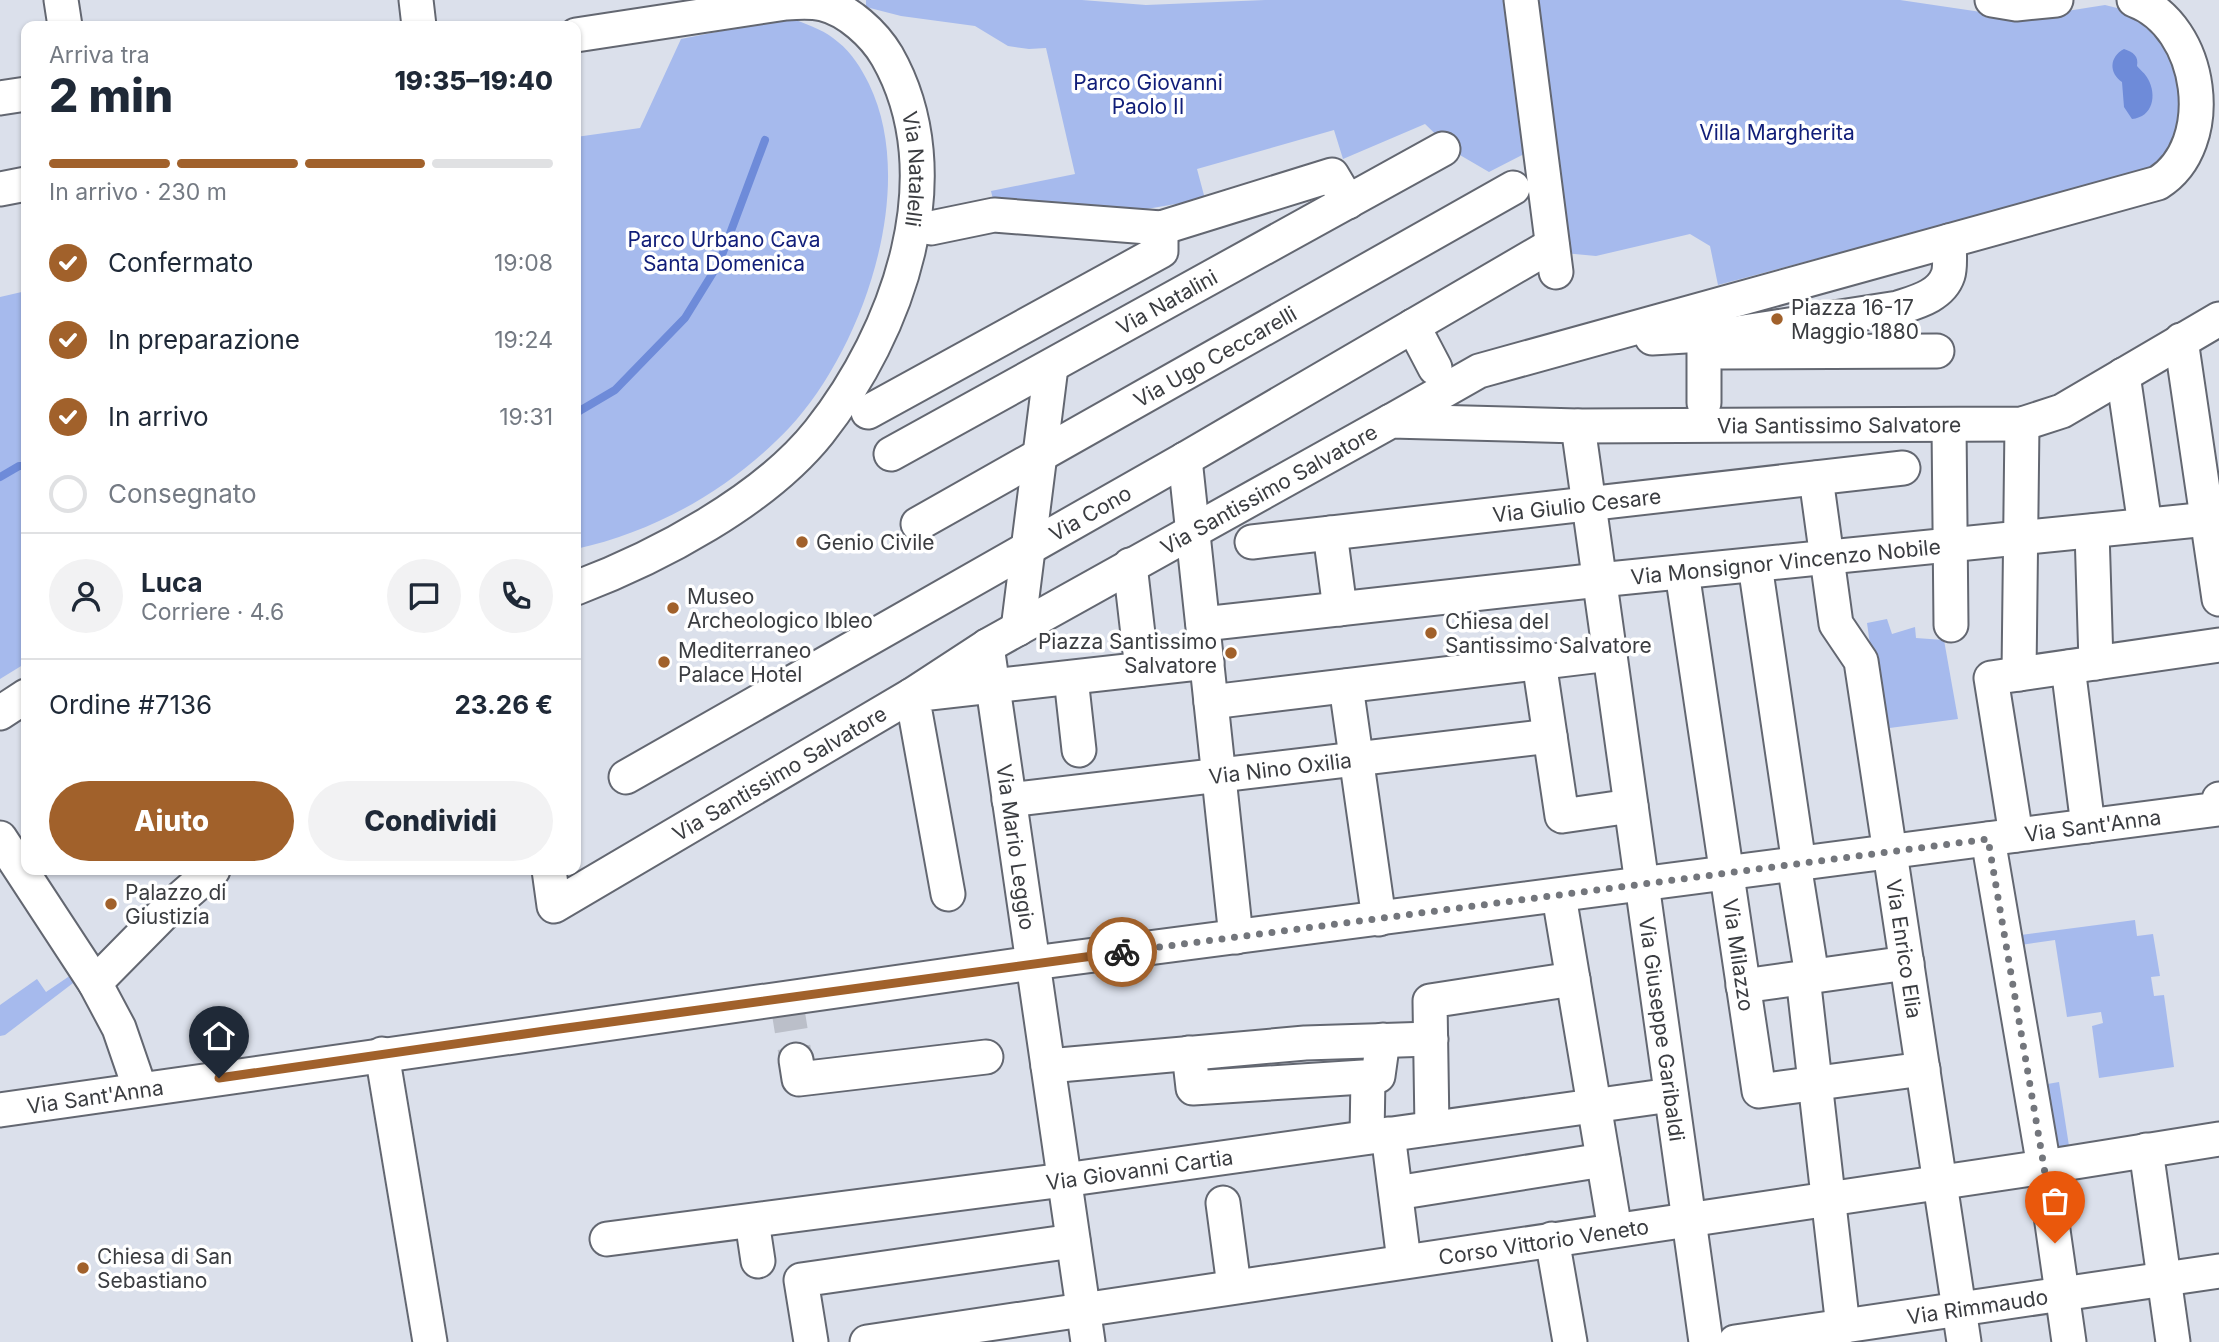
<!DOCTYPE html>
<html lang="it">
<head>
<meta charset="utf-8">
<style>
	body { margin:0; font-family:Inter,sans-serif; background:#f2f2f3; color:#1f2937; height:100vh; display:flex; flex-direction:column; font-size:26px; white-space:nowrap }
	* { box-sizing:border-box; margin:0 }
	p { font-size:23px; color:#747a83 }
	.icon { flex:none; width:38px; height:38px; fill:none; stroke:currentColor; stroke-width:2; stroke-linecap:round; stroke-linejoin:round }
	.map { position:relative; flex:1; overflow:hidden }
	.panel { position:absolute; left:21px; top:21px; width:560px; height:854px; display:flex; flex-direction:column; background:#fff; border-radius:14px; box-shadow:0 2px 5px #0004 }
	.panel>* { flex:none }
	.pin { position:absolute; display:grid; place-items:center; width:60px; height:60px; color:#fff; margin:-72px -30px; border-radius:50% 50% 50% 0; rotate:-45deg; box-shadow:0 0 7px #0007 }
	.pin .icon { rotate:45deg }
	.courier { position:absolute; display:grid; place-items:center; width:70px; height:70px; margin:-35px; border:5px solid #a1612b; border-radius:50%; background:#fff; color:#222; box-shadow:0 2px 9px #0007 }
	.summary em { font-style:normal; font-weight:800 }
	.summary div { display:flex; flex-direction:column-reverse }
	.summary { display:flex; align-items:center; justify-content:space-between; height:119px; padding:0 28px }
	h1 { font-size:46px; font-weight:800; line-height:52px }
	.bar { display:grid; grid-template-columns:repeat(4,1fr); gap:10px 7px; align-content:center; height:84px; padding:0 28px }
	.bar i { height:9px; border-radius:5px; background:#e0e1e3 }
	.bar .selected { background:#a1612b }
	.bar p { grid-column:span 4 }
	.line { display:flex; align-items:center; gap:18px; padding:0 28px; border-top:2px solid #e0e1e3 }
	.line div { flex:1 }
	.round { display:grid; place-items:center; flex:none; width:74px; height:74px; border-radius:37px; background:#f2f2f3 }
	ol { padding:0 28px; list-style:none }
	li { display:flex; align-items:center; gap:21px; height:77px }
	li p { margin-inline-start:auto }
	li .icon { padding:7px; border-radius:50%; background:#a1612b; color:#fff; stroke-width:4 }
	li:last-child { color:#747a83 }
	li i { width:38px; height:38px; border:4px solid #e0e1e3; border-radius:50% }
	.primary-button { display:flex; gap:14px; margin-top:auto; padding:14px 28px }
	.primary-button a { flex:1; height:80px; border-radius:42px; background:#a1612b; color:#fff; font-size:28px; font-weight:800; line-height:80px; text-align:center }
	.primary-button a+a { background:#f2f2f3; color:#1f2937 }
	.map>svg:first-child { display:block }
	.green { fill:#a6baed }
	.water { fill:#6e8bd9 }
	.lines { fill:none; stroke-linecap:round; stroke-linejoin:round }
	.stream { stroke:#6e8bd9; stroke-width:8 }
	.minor-tunnel { stroke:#bbbfc9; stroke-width:33; stroke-dasharray:33 17; stroke-linecap:butt }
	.minor-casing { stroke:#636771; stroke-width:37 }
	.minor { stroke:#fff; stroke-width:33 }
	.done { stroke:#73767c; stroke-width:7; stroke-dasharray:0 12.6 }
	.route { stroke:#a1612b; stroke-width:9 }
	.poi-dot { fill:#a1612b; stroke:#fff; stroke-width:2.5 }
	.labels { text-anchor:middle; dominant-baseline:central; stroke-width:7; stroke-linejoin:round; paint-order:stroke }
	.park-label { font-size:21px; fill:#111e79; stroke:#fff }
	.street-label { font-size:21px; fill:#3b3d41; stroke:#fff }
	.poi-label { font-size:21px; fill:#3b3d41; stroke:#fff; text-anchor:start }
</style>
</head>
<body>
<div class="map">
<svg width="2219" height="1342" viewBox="0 0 2219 1342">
	<rect width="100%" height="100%" fill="#dbe0eb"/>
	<g class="green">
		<polygon points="866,0 1082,0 1146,5 1265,0 1510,0 1530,151 1489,172 1453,151 1425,124 1343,159 1334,130 1197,169 1205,199 1129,212 994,204 991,191 1075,174 1046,48 1029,49 1008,46 975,26 901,16 866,7"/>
		<polygon points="1529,0 1900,0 2008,16 2028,17 2105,5 2129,11 2145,22 2171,52 2186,126 2160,167 1718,285 1710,246 1690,234 1596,256 1564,253"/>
		<path d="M 796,20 C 811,26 826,31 838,42 C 852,53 861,68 869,84 C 919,187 863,349 789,428 C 731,489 657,531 576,549 L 576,137 L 640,128 L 681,39 L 771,21 Z"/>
		<polygon points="26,291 26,663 0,679 0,297"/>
		<polygon points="1887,619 1892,634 1915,627 1916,638 1944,640 1958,719 1882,729 1867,623"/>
		<polygon points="2135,920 2137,936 2153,934 2160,976 2151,977 2154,996 2164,995 2174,1067 2099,1078 2092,1026 2103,1023 2101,1012 2067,1017 2055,940 2014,946 2013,936"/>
		<polygon points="74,973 81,977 5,1035 0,1036 0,1005 37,979 46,992"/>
		<polygon points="2059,1082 2069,1146 2046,1150 2036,1086"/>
	</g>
	<path class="water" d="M 2124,49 C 2133,52 2139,56 2137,66 C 2141,71 2145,73 2148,79 C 2157,95 2153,117 2132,119 L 2124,107 L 2122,82 C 2109,73 2109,57 2124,49 Z"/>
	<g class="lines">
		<g class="stream">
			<polyline points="576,413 615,390 685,318 719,263 765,140"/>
			<polyline points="0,477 19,466 26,466"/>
		</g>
		<polyline class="minor-tunnel" points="786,998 796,1060"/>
		<g class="minor-casing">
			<g id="minor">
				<polyline points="61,0 65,26"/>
				<polyline points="416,0 419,26"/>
				<polyline points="1521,0 1556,272"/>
				<polyline points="1992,0 2016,4 2056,0"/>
				<path id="s1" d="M 576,35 L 786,3 C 798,2 811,1 823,4 C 848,10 874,34 887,56 C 955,175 898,332 819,432 C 764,501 658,557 576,588"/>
				<polyline points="0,98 26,94"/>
				<polyline points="0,189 26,184"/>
				<polyline points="914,224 931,228 994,215 1161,228 1332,175 1348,202"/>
				<polyline points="1413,326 1435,368"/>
				<path d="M 1652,338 L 1737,333 L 1898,308 C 1916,302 1941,296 1948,275 C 1951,266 1949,251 1949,241"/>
				<polyline points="2181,340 2219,599"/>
				<polyline points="1704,352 1704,403"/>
				<polyline points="1722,352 1937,351"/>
				<polyline points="2123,375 2145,525"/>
				<polyline points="868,412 1161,251 1161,228"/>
				<path d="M 1391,421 L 1479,371 L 2158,183 C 2219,145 2204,26 2134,0"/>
				<polyline points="1949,425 1951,625"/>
				<path id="s2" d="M 1578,426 L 1706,1342"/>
				<path id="s3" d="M 891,454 L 1443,149"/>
				<polyline points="1185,459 1236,937"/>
				<path id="s4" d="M 1816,478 L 1836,624 L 1861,661 L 1964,1342"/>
				<path id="s5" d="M 918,524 L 1513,188"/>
				<polyline points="2092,531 2096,663"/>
				<polyline points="1330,533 1340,609"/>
				<path id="s6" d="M 1252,542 L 1903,468"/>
				<polyline points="1130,565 1142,669"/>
				<polyline points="1755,565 1799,864"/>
				<path id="s7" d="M 1682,572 L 1759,1091 L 1923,1069"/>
				<path id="s8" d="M 1203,624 L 1599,580 L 2219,518"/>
				<polyline points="1018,629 1051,367"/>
				<path id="s9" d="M 987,646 L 1088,1342"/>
				<polyline points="1539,662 1562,816 1631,806"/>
				<polyline points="2068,667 2088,826"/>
				<polyline points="2019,674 2022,424"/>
				<polyline points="1071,678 1079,750"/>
				<polyline points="1346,686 1379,919"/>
				<polyline points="1211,702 1610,654"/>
				<polyline points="0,713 26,696"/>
				<path id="s10" d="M 626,777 L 1185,459 L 1552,245"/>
				<path id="s11" d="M 1009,800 L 1550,736"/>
				<polyline points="2016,835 1991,678 2219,645"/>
				<polyline points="0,838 95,983 119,1028 140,1089"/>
				<polyline points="1988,839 2044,1167 2069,1342"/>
				<polyline points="1794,864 1812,976"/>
				<path id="s12" d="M 549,870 L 554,906 L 912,695 L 987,646 L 1391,421 L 1578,426 L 2022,424 L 2062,411 L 2219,319"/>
				<polyline points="948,894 912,695 1207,662"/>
				<polyline points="1559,896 1615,1230"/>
				<polyline points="1803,977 1843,1327"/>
				<polyline points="95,983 165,912 213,870"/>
				<polyline points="1743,986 1907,963"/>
				<polyline points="1189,1053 1193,1088 1378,1076 1383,1040"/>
				<polyline points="382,1054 430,1342"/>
				<polyline points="796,1060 799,1079 986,1057"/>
				<polyline points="1048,1066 1305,1043 1431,1039"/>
				<path id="s13" d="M 0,1110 L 1033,963 L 2218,809 L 2219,799"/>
				<polyline points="1432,1128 1430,1001 1573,979"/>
				<polyline points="1388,1134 1404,1261"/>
				<polyline points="1367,1137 1368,1077"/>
				<polyline points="2146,1150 2173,1342"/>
				<polyline points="1396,1193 1603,1160"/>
				<polyline points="1223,1203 1234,1286"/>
				<polyline points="752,1221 758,1261"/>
				<path id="s14" d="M 607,1239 L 1064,1180 L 1671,1095"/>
				<polyline points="1552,1239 1570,1342"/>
				<polyline points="811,1342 801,1280 1073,1241"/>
				<path id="s15" d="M 867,1342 L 2044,1167 L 2219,1139"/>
				<path id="s16" d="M 1735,1342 L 2219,1271"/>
			</g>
		</g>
		<use href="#minor" class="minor"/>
	</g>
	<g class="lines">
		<polyline class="done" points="1122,952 1988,839 2044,1167 2055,1243"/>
		<polyline class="route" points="219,1078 552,1030 1122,952"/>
	</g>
	<g class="poi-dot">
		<circle cx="1777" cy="319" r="7"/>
		<circle cx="802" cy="542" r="7"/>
		<circle cx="673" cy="608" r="7"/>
		<circle cx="1431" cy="633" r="7"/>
		<circle cx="1231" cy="653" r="7"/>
		<circle cx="664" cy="662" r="7"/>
		<circle cx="111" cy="904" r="7"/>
		<circle cx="83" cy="1268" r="7"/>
	</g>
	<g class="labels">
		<g class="park-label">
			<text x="1148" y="82">Parco Giovanni<tspan x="1148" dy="24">Paolo II</tspan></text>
			<text x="1777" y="132">Villa Margherita</text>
			<text x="724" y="239">Parco Urbano Cava<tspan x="724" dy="24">Santa Domenica</tspan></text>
		</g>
		<g class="street-label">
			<text stroke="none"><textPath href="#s1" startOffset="452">Via Natalelli</textPath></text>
			<text stroke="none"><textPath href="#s3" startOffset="315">Via Natalini</textPath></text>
			<text stroke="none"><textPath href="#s5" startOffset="341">Via Ugo Ceccarelli</textPath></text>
			<text stroke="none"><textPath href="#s12" startOffset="1452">Via Santissimo Salvatore</textPath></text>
			<text stroke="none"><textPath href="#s12" startOffset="864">Via Santissimo Salvatore</textPath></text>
			<text stroke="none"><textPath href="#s6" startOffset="327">Via Giulio Cesare</textPath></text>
			<text stroke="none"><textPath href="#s10" startOffset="534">Via Cono</textPath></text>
			<text stroke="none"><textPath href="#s8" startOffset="586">Via Monsignor Vincenzo Nobile</textPath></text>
			<text stroke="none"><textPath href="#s11" startOffset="273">Via Nino Oxilia</textPath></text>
			<text stroke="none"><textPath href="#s12" startOffset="298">Via Santissimo Salvatore</textPath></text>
			<text stroke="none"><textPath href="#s13" startOffset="2112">Via Sant'Anna</textPath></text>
			<text stroke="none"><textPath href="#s9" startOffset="203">Via Mario Leggio</textPath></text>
			<text stroke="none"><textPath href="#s4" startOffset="483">Via Enrico Elia</textPath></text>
			<text stroke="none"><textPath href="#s7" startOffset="387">Via Milazzo</textPath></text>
			<text stroke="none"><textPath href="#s2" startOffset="609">Via Giuseppe Garibaldi</textPath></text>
			<text stroke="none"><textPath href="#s13" startOffset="96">Via Sant'Anna</textPath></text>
			<text stroke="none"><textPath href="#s14" startOffset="537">Via Giovanni Cartia</textPath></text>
			<text stroke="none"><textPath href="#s15" startOffset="684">Corso Vittorio Veneto</textPath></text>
			<text stroke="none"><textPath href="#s16" startOffset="245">Via Rimmaudo</textPath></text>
		</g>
		<g class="poi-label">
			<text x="1791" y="307">Piazza 16-17<tspan x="1791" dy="24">Maggio 1880</tspan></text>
			<text x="816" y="542">Genio Civile</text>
			<text x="687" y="596">Museo<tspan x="687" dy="24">Archeologico Ibleo</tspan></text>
			<text x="1445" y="621">Chiesa del<tspan x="1445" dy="24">Santissimo Salvatore</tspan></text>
			<text x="1217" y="641" text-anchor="end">Piazza Santissimo<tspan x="1217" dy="24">Salvatore</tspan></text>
			<text x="678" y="650">Mediterraneo<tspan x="678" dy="24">Palace Hotel</tspan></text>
			<text x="125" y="892">Palazzo di<tspan x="125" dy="24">Giustizia</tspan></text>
			<text x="97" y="1256">Chiesa di San<tspan x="97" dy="24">Sebastiano</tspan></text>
		</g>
	</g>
</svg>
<div class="pin" style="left:2055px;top:1243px;background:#ea580c"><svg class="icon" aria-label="bag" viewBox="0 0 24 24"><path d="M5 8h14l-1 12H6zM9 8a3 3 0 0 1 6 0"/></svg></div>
<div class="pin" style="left:219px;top:1078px;background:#1f2937"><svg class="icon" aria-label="home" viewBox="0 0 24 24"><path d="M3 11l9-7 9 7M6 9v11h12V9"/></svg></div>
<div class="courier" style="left:1122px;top:952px"><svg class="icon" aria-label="bike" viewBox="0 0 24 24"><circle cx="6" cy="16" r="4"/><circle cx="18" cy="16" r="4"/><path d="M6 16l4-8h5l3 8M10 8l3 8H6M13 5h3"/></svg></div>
<section class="panel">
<div class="summary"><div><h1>2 min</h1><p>Arriva tra</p></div><em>19:35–19:40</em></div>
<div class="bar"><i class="selected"></i><i class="selected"></i><i class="selected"></i><i></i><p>In arrivo · 230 m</p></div>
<ol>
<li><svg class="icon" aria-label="check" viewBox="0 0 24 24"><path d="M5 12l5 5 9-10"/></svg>Confermato<p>19:08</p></li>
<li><svg class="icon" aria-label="check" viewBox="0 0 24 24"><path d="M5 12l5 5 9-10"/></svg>In preparazione<p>19:24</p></li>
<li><svg class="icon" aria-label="check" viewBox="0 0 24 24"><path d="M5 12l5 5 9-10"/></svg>In arrivo<p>19:31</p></li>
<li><i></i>Consegnato</li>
</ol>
<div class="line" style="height:126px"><a class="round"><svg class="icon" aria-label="person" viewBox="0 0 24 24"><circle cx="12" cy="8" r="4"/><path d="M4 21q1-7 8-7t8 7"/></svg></a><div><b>Luca</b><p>Corriere · 4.6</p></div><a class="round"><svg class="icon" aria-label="chat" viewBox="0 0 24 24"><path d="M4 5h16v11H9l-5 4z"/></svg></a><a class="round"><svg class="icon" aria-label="phone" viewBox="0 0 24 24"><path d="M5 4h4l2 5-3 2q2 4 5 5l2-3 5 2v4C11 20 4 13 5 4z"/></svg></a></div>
<div class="line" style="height:91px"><div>Ordine #7136</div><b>23.26 €</b></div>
<div class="primary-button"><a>Aiuto</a><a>Condividi</a></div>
</section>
</div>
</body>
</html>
